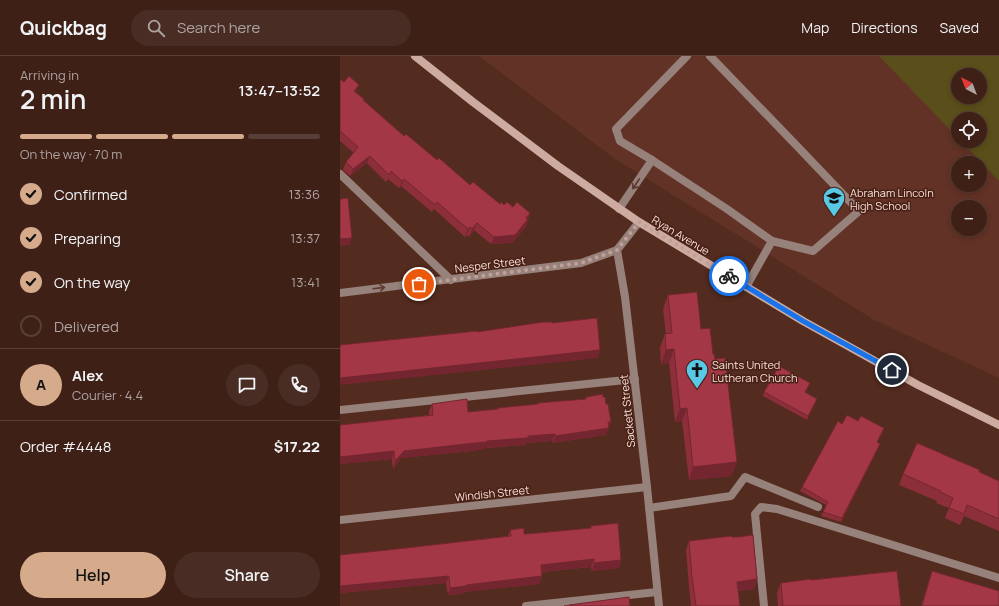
<!DOCTYPE html>
<html lang="en">
<head>
<meta charset="utf-8">
<style>
	body { margin:0; font-family:Manrope,sans-serif; background:#492d24; color:#f1f3f6; height:100vh; display:flex; flex-direction:column; font-size:15px; white-space:nowrap }
	* { box-sizing:border-box; margin:0 }
	p { font-size:13px; color:#ada3a1 }
	.icon { flex:none; width:22px; height:22px; fill:none; stroke:currentColor; stroke-width:2; stroke-linecap:round; stroke-linejoin:round }
	.map { position:relative; flex:1; overflow:hidden }
	.details { display:flex; flex-direction:column; background:#3e2017; width:340px }
	.details>* { flex:none }
	.needle { width:26px; rotate:318deg }
	.controls { position:absolute; left:611px; top:12px; display:grid; gap:8px }
	.controls a { display:grid; place-items:center; width:36px; height:36px; border-radius:50%; background:#3e2017; box-shadow:0 2px 6px #0003,0 0 0 1px #573e36; font-size:20px }
	.pin { position:absolute; display:grid; place-items:center; width:34px; height:34px; color:#fff; margin:-17px; border:2px solid #fff; border-radius:50%; box-shadow:0 1px 4px #0007 }
	.courier { position:absolute; display:grid; place-items:center; width:40px; height:40px; margin:-20px; border:3px solid #1a73e8; border-radius:50%; background:#fff; color:#222; box-shadow:0 1px 5px #0007 }
	.overview em { font-style:normal; font-weight:600 }
	.overview div { display:flex; flex-direction:column-reverse }
	.overview { display:flex; align-items:center; justify-content:space-between; height:68px; padding:0 20px }
	h1 { font-size:26px; font-weight:600; line-height:30px }
	.bar { display:grid; grid-template-columns:repeat(4,1fr); gap:6px 4px; align-content:center; height:48px; padding:0 20px }
	.bar i { height:5px; border-radius:3px; background:#573e36 }
	.bar .selected { background:#d6ab8b }
	.bar p { grid-column:span 4 }
	.line { display:flex; align-items:center; gap:10px; padding:0 20px; border-top:1px solid #573e36 }
	.line div { flex:1 }
	.round { display:grid; place-items:center; flex:none; width:42px; height:42px; border-radius:21px; background:#492d24 }
	ol { padding:0 20px; list-style:none }
	li { display:flex; align-items:center; gap:12px; height:44px }
	li p { margin-inline-start:auto }
	li .icon { padding:4px; border-radius:50%; background:#d6ab8b; color:#111; stroke-width:4 }
	li:last-child { color:#ada3a1 }
	li i { width:22px; height:22px; border:2px solid #573e36; border-radius:50% }
	.primary-button { display:flex; gap:8px; margin-top:auto; padding:8px 20px }
	.primary-button a { flex:1; height:46px; border-radius:24px; background:#d6ab8b; color:#111; font-size:16px; font-weight:600; line-height:46px; text-align:center }
	.primary-button a+a { background:#492d24; color:#f1f3f6 }
	header { display:flex; align-items:center; gap:24px; box-sizing:border-box; height:56px; padding:0 20px; background:#3e2017; border-bottom:1px solid #573e36 }
	header strong { font-size:19px }
	nav { display:flex; gap:22px; margin-inline-start:auto; font-size:14px }
	.search { width:280px; height:36px; background:#492d24; display:flex; align-items:center; gap:10px; box-sizing:border-box; padding:0 14px; border-radius:22px; color:#ada3a1; font-size:15px }
	main { display:flex; flex:1; min-height:0 }
	.map>svg:first-child { display:block }
	.built { fill:#613225; fill-rule:evenodd }
	.green { fill:#5a4e1a; fill-rule:evenodd }
	.lines { fill:none; stroke-linecap:round; stroke-linejoin:round }
	.lane { stroke:#97817b; stroke-width:8 }
	.street { stroke:#97817b; stroke-width:8 }
	.secondary { stroke:#cdaba1; stroke-width:8 }
	.wall { fill:#8d2f3b }
	.shaded-wall { fill:#732630 }
	.building { fill:#a43745; stroke:#732630 }
	.oneway { stroke:#5c382e }
	.done { stroke:#c0a097; stroke-width:4; stroke-dasharray:0 7.2 }
	.route { stroke:#1a73e8; stroke-width:5 }
	.labels { text-anchor:middle; dominant-baseline:central; stroke-width:3; stroke-linejoin:round; paint-order:stroke }
	.poi-label { font-size:11px; fill:#fadfd7; stroke:#482015; text-anchor:start }
	.street-label { font-size:11px; fill:#fadfd7; stroke:#482015 }
</style>
</head>
<body>
<header>
<strong>Quickbag</strong>
<div class="search"><svg class="icon" aria-label="search" viewBox="0 0 24 24"><circle cx="10" cy="10" r="6"/><path d="M15 15l6 6"/></svg>Search here</div>
<nav><a>Map</a><a>Directions</a><a>Saved</a></nav>
</header>
<main>
<section class="details">
<div class="overview"><div><h1>2 min</h1><p>Arriving in</p></div><em>13:47–13:52</em></div>
<div class="bar"><i class="selected"></i><i class="selected"></i><i class="selected"></i><i></i><p>On the way · 70 m</p></div>
<ol>
<li><svg class="icon" aria-label="check" viewBox="0 0 24 24"><path d="M5 12l5 5 9-10"/></svg>Confirmed<p>13:36</p></li>
<li><svg class="icon" aria-label="check" viewBox="0 0 24 24"><path d="M5 12l5 5 9-10"/></svg>Preparing<p>13:37</p></li>
<li><svg class="icon" aria-label="check" viewBox="0 0 24 24"><path d="M5 12l5 5 9-10"/></svg>On the way<p>13:41</p></li>
<li><i></i>Delivered</li>
</ol>
<div class="line" style="height:72px"><b class="round" style="background:#d6ab8b;color:#111">A</b><div><b>Alex</b><p>Courier · 4.4</p></div><a class="round"><svg class="icon" aria-label="chat" viewBox="0 0 24 24"><path d="M4 5h16v11H9l-5 4z"/></svg></a><a class="round"><svg class="icon" aria-label="phone" viewBox="0 0 24 24"><path d="M5 4h4l2 5-3 2q2 4 5 5l2-3 5 2v4C11 20 4 13 5 4z"/></svg></a></div>
<div class="line" style="height:52px"><div>Order #4448</div><b>$17.22</b></div>
<div class="primary-button"><a>Help</a><a>Share</a></div>
</section>
<div class="map">
<svg width="659" height="550" viewBox="0 0 659 550">
	<rect width="100%" height="100%" fill="#532b1f"/>
	<path class="built" d="M 139,0 L 659,0 L 659,322 L 534,264 L 275,103 ZM 618,19 L 640,19 L 640,41 L 618,41 ZM 618,63 L 640,63 L 640,85 L 618,85 ZM 618,107 L 640,107 L 640,129 L 618,129 ZM 618,151 L 640,151 L 640,173 L 618,173 Z"/>
	<path class="green" d="M 539,0 L 659,0 L 659,125 L 621,85 L 640,85 L 640,63 L 618,63 L 618,82 ZM 618,19 L 640,19 L 640,41 L 618,41 Z"/>
	<g class="lines">
		<g class="lane">
			<polyline points="347,0 276,73 280,85 312,104 387,153 432,185 473,195 519,155 456,89 370,0"/>
			<polyline points="0,118 111,224"/>
			<polyline points="279,153 312,104"/>
			<polyline points="406,231 432,185"/>
			<polyline points="0,354 295,323"/>
			<polyline points="309,452 391,440 405,421 478,451"/>
			<polyline points="186,550 317,536"/>
			<polyline points="424,550 415,458 421,451 437,453 659,522"/>
		</g>
		<g class="street">
			<polyline points="299,166 277,194 285,241 307,431 319,550"/>
			<polyline points="0,237 241,207 277,194"/>
			<polyline points="0,464 307,431"/>
		</g>
		<polyline class="secondary" points="75,0 133,46 218,110 299,166 463,265 578,329 659,369"/>
	</g>
	<g class="wall">
		<polygon points="0,23 64,80 97,104 130,129 160,148 173,151 190,157 186,171 172,187 151,188 134,174 129,181 127,179 125,181 94,153 92,156 61,130 59,132 48,123 46,126 27,107 10,120 3,114 6,106 14,97 0,85"/>
		<polygon points="328,239 361,273 373,298 392,420 349,424 342,365 335,366 329,307 321,308 320,291 325,278 326,278 323,253"/>
		<polygon points="470,327 465,337 477,343 467,364 423,340 424,336"/>
		<polygon points="246,341 263,341 271,366 266,379 212,387 212,385 186,387 186,389 145,392 144,393 132,395 61,402 53,413 52,403 0,408 0,369 89,359 89,355 92,348 128,356 158,353 158,352 197,348 198,347 245,343"/>
		<polygon points="518,365 543,376 537,386 540,388 539,391 501,466 481,460 486,449 460,435 462,431"/>
		<polygon points="602,398 659,425 659,475 624,460 620,469 605,462 609,452 596,447 597,445 559,429 563,418"/>
		<polygon points="251,470 281,504 279,512 252,515 251,511 202,516 202,520 199,528 124,536 123,538 108,539 106,527 0,537 0,499 66,492 168,480 170,474 184,478 198,477 250,472"/>
		<polygon points="392,481 417,523 414,533 398,535 399,550 351,550 349,531 346,494 349,485"/>
		<polygon points="592,515 659,550 581,550"/>
		<polygon points="471,524 561,550 438,550 437,537 441,527"/>
	</g>
	<g class="shaded-wall">
		<polygon points="19,29 16,36 14,35"/>
		<polygon points="30,100 27,107 10,120 13,113"/>
		<polygon points="64,123 61,130 59,132 62,125"/>
		<polygon points="190,157 186,171 172,187 151,188 154,181 186,162"/>
		<polygon points="137,167 134,174 129,181 132,173"/>
		<polygon points="130,171 127,179 125,181 128,173"/>
		<polygon points="12,182 10,189 0,190 0,183"/>
		<polygon points="334,293 329,307 321,308 326,294"/>
		<polygon points="260,294 258,302 0,329 0,322"/>
		<polygon points="477,343 476,347 467,364 468,360"/>
		<polygon points="347,352 342,365 335,366 340,353"/>
		<polygon points="268,366 271,366 266,379 212,387 215,380"/>
		<polygon points="215,378 212,385 186,387 186,389 145,392 144,393 132,395 61,402 53,413 55,405 64,395 147,385"/>
		<polygon points="540,388 539,391 501,466 502,462"/>
		<polygon points="54,395 52,403 0,408 0,401"/>
		<polygon points="397,406 392,420 349,424 353,411"/>
		<polygon points="254,503 251,511 198,516 201,509"/>
		<polygon points="281,504 279,512 252,515 254,507"/>
		<polygon points="109,520 106,527 0,537 0,530"/>
		<polygon points="202,520 199,528 124,536 123,538 108,539 110,532 126,529"/>
		<polygon points="417,523 414,533 394,535 397,526"/>
	</g>
	<g class="building">
		<polygon points="9,20 19,29 14,35 24,43 23,44 64,80 66,78 97,104 99,102 130,129 133,126 160,148 161,146 164,149 167,146 173,151 177,146 190,157 186,162 188,163 175,179 154,181 137,167 132,173 130,171 128,173 97,146 95,149 64,123 62,125 51,115 49,119 30,100 13,113 6,106 18,91 0,75 0,23 4,26"/>
		<polygon points="8,142 12,182 0,183 0,143"/>
		<polygon points="357,236 361,273 370,272 373,298 374,298 375,303 385,302 397,406 353,411 347,352 340,353 334,293 326,294 325,278 332,277 328,239"/>
		<polygon points="257,262 260,294 0,322 0,289 137,275 137,276 203,266 212,266 212,267"/>
		<polygon points="439,310 470,327 465,336 477,343 468,360 424,336"/>
		<polygon points="263,338 263,341 265,341 266,348 268,348 271,366 268,366 269,372 215,380 215,378 188,380 188,382 147,385 147,386 135,387 64,395 55,405 54,395 0,401 0,369 93,359 92,348 127,343 128,356 158,353 158,352 198,348 198,347 246,343 246,341"/>
		<polygon points="507,359 518,365 521,360 544,372 537,386 540,388 502,462 483,456 488,446 462,431 498,365 502,368"/>
		<polygon points="577,387 603,398 602,398 640,414 639,416 659,425 659,463 627,449 624,458 609,452 613,442 600,436 601,435 563,418"/>
		<polygon points="278,467 281,504 254,507 254,503 201,509 202,520 126,529 126,530 110,532 109,520 0,530 0,499 66,492 171,480 170,474 184,472 184,478 198,477 251,472 251,470"/>
		<polygon points="413,479 417,523 397,526 400,550 356,550 352,521 349,485 391,480 392,481 398,481"/>
		<polygon points="557,515 561,550 441,550 443,550 441,527 471,523 471,524"/>
		<polygon points="592,515 659,535 659,550 582,550"/>
		<polygon points="289,541 290,550 224,550 229,550 229,549"/>
	</g>
	<defs><path id="oneway-shaft" d="M-6 0H5M1.5-3L5.5 0L1.5 3" fill="none" stroke-width="1.6" stroke-linecap="round" stroke-linejoin="round"/></defs>
	<g class="oneway">
		<use href="#oneway-shaft" transform="translate(296 128) rotate(123)"/>
		<use href="#oneway-shaft" transform="translate(39 232) rotate(-7)"/>
	</g>
	<g class="lines">
		<polyline class="done" points="79,228 241,207 277,194 299,166 389,220"/>
		<polyline class="route" points="389,220 463,265 552,314"/>
	</g>
	<defs>
		<g id="school-pin" transform="scale(1.15)"><path d="M0 17L-7.5 6A9.5 9.5 0 1 1 7.5 6Z" fill="#58c8e4" stroke="#482015"/><path d="M0-5L7-2L0 1L-7-2ZM-4 1L0 2.5L4 1V4Q0 6-4 4Z" fill="#111"/></g>
		<g id="church-pin" transform="scale(1.15)"><path d="M0 17L-7.5 6A9.5 9.5 0 1 1 7.5 6Z" fill="#58c8e4" stroke="#482015"/><path d="M-1.2-6h2.4v3.5h3.3v2.4h-3.3V6h-2.4V-.1h-3.3v-2.4h3.3Z" fill="#111"/></g>
	</defs>
	<g fill-rule="evenodd">
		<use href="#school-pin" x="494" y="142"/>
		<use href="#church-pin" x="357" y="314"/>
	</g>
	<g class="labels">
		<g class="poi-label">
			<text x="510" y="136">Abraham Lincoln<tspan x="510" dy="13">High School</tspan></text>
			<text x="372" y="308">Saints United<tspan x="372" dy="13">Lutheran Church</tspan></text>
		</g>
		<g class="street-label">
			<text transform="translate(341 179) rotate(31)">Ryan Avenue</text>
			<text transform="translate(150 208) rotate(-7)">Nesper Street</text>
			<text transform="translate(287 355) rotate(-96)">Sackett Street</text>
			<text transform="translate(152 437) rotate(-6)">Windish Street</text>
		</g>
	</g>
</svg>
<div class="controls">
<a><svg class="needle" viewBox="-14 -14 28 28"><path d="M0-13l5 13h-10z" fill="#e53935"/><path d="M0 13l5-13h-10z" fill="#ada3a1"/></svg></a>
<a><svg class="icon" aria-label="locate" viewBox="0 0 24 24"><circle cx="12" cy="12" r="6"/><path d="M12 2v4M12 18v4M2 12h4M18 12h4"/></svg></a>
<a>+</a>
<a>−</a>
</div>
<div class="pin" style="left:79px;top:228px;background:#ea580c"><svg class="icon" aria-label="bag" viewBox="0 0 24 24"><path d="M5 8h14l-1 12H6zM9 8a3 3 0 0 1 6 0"/></svg></div>
<div class="pin" style="left:552px;top:314px;background:#1f2937"><svg class="icon" aria-label="home" viewBox="0 0 24 24"><path d="M3 11l9-7 9 7M6 9v11h12V9"/></svg></div>
<div class="courier" style="left:389px;top:220px"><svg class="icon" aria-label="bike" viewBox="0 0 24 24"><circle cx="6" cy="16" r="4"/><circle cx="18" cy="16" r="4"/><path d="M6 16l4-8h5l3 8M10 8l3 8H6M13 5h3"/></svg></div>
</div>
</main>
</body>
</html>
